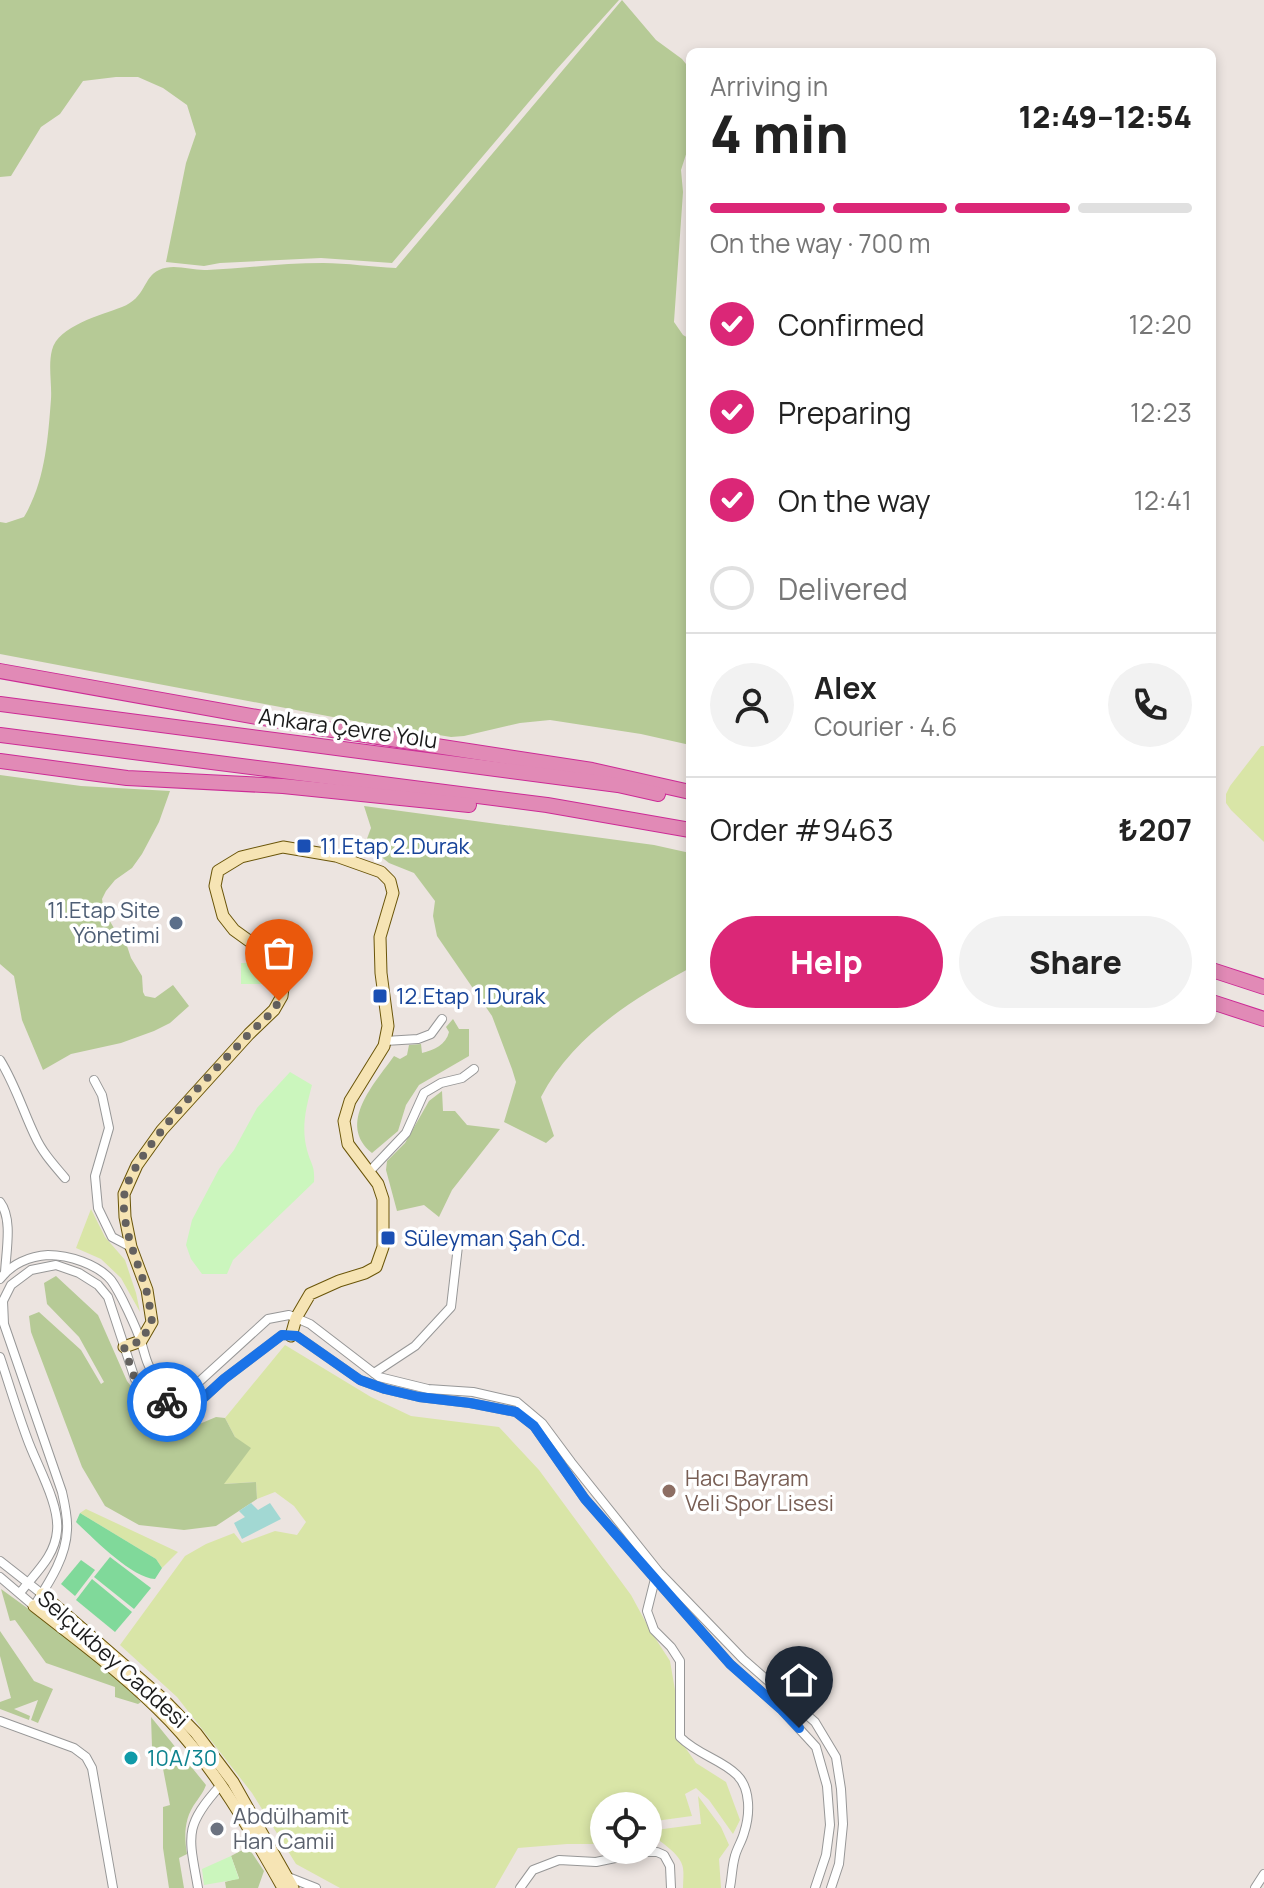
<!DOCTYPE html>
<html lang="en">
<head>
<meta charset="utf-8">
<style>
	body { margin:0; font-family:Manrope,sans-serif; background:#f2f2f2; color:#222; height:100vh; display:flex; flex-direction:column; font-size:30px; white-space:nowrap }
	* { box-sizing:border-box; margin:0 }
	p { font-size:26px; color:#767676 }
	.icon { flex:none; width:44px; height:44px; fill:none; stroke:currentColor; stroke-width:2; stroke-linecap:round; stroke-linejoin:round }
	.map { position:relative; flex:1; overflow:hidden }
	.panel { position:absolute; left:686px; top:48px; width:530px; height:976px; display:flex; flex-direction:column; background:#fff; border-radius:12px; box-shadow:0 4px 12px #0003 }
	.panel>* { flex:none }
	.tools { position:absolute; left:590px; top:1792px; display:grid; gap:16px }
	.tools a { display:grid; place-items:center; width:72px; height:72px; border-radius:50%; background:#fff; box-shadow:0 4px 12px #0003; font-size:40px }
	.pin { position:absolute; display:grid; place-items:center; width:68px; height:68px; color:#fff; margin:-82px -34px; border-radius:50% 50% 50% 0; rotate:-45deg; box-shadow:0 0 8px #0007 }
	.pin .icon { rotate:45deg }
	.courier { position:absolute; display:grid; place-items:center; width:80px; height:80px; margin:-40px; border:6px solid #1a73e8; border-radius:50%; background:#fff; color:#222; box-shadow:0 2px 10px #0007 }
	.summary em { font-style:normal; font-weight:800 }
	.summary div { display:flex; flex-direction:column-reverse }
	.summary { display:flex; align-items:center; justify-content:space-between; height:136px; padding:0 24px }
	h1 { font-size:52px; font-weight:800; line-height:60px }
	.bar { display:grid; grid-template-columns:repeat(4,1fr); gap:12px 8px; align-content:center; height:96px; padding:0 24px }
	.bar i { height:10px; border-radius:6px; background:#e0e0e0 }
	.bar .selected { background:#db2777 }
	.bar p { grid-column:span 4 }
	.line { display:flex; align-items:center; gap:20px; padding:0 24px; border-top:2px solid #e0e0e0 }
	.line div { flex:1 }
	.round { display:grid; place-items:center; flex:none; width:84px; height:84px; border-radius:42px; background:#f2f2f2 }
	ol { padding:0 24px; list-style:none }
	li { display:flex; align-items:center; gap:24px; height:88px }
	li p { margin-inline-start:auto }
	li .icon { padding:8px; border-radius:50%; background:#db2777; color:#fff; stroke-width:4 }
	li:last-child { color:#767676 }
	li i { width:44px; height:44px; border:4px solid #e0e0e0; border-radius:50% }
	.primary-button { display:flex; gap:16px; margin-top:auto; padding:16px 24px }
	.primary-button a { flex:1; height:92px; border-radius:48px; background:#db2777; color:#fff; font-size:32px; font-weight:800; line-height:92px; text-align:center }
	.primary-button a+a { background:#f2f2f2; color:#222 }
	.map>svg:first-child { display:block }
	.grass { fill:#d9e5a7 }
	.forest { fill:#b6ca96 }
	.park { fill:#cbf6bd }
	.pitch { fill:#80d99a }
	.water { fill:#a2d8d3 }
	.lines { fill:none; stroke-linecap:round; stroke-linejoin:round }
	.street-casing { stroke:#979797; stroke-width:10 }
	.secondary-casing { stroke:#6a5509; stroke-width:13 }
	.highway-casing { stroke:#cc2b96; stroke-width:16 }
	.street { stroke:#fff; stroke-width:8 }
	.secondary { stroke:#f6e4b4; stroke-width:11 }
	.highway { stroke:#e18ab6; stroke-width:14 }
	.done { stroke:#64615f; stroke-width:8; stroke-dasharray:0 14.4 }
	.route { stroke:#1a73e8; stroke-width:10 }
	.transit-dot { fill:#1a4fb4; stroke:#fff; stroke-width:3 }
	.service-dot { fill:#5c6f8a; stroke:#fff; stroke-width:3 }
	.education-dot { fill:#8d6e63; stroke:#fff; stroke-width:3 }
	.culture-dot { fill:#0f9aa8; stroke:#fff; stroke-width:3 }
	.worship-dot { fill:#6b7280; stroke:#fff; stroke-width:3 }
	.labels { text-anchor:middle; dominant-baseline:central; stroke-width:7; stroke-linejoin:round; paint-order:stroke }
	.street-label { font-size:22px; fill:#1a1a1a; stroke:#fff }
	.transit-label { font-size:22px; fill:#164399; stroke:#fff; text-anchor:start }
	.service-label { font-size:22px; fill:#4e5e75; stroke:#fff; text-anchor:end }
	.education-label { font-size:22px; fill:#785e54; stroke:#fff; text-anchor:start }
	.culture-label { font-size:22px; fill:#0d838f; stroke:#fff; text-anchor:start }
	.worship-label { font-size:22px; fill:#5b616d; stroke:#fff; text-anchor:start }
</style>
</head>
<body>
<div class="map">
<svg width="1264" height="1888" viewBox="0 0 1264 1888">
	<rect width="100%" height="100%" fill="#ece4e0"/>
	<g class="grass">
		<polygon points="1261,746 1264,746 1264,842 1231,810 1226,803 1226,794 1230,786"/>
		<polygon points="91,1209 105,1237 125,1260 136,1293 140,1312 121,1278 101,1259 76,1248"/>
		<polygon points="285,1345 371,1397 411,1416 499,1427 539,1470 631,1595 650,1630 670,1661 675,1690 675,1733 696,1763 726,1782 740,1820 733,1834 709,1800 696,1788 685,1794 692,1816 648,1822 648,1806 604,1806 604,1844 567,1844 518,1848 495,1888 340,1888 296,1864 252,1793 177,1697 120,1645 185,1556 206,1544 234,1533 242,1543 275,1531 297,1535 306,1522 294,1506 275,1492 257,1499 256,1482 223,1484 235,1437 225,1418"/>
		<polygon points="86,1509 178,1552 162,1568 156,1559 80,1513"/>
		<path d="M 698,1796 L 721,1827 L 729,1845 L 719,1859 L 721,1888 L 683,1888 C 683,1882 684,1874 683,1868 C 681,1853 659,1842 648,1831 L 701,1824 Z"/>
	</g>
	<g class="forest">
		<polygon points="0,0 619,0 556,70 392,263 321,258 220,263 204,266 166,262 186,163 196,134 187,105 163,88 138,77 116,77 83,81 60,114 41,127 11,176 0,177"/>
		<path d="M 622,0 L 656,40 L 682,59 L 690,69 L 690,142 L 681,170 L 683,192 L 674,322 L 683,335 L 690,339 L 690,745 L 641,734 L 550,720 L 520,723 L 464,736 L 451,737 L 359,722 L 0,654 L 0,522 L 6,523 L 24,517 C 45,482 48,439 51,399 C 52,384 48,365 52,350 C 58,326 101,315 122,307 C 146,298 143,277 159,270 C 174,263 192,271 207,270 C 246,268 284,263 323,263 C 347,263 372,267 396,268 Z"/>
		<polygon points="0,775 81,786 170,791 159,822 142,854 132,868 115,880 106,891 102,899 104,911 118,935 126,943 131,958 142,976 143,992 145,996 155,998 173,985 189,1006 170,1023 154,1031 121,1043 71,1054 43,1070 22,1020 14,976 0,964"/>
		<path d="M 364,806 L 654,845 L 690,853 L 690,968 C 631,1000 573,1036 541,1097 L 554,1136 L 546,1143 L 504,1122 L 516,1082 L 512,1069 L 492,1016 L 437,936 L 433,916 L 435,901 L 414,873 L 389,863 L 365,844 L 371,828 Z"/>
		<path d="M 453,1019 L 459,1029 L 469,1029 L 469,1056 L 419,1085 L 406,1105 L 398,1131 L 372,1153 C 336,1124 375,1083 394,1056 L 400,1059 L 407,1055 L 409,1045 L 421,1044 L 422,1053 C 434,1050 446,1045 449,1032 L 446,1027 Z"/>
		<polygon points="442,1091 443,1111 455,1111 467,1125 500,1129 452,1190 439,1217 424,1205 397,1211 386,1170 387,1161 405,1143 429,1101"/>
		<polygon points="56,1276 98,1315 127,1381 159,1422 175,1430 190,1428 216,1417 225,1418 235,1437 251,1448 224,1484 256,1482 257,1499 216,1526 184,1530 139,1525 105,1506 82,1467 31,1332 29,1316 39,1312 81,1350 101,1384 104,1382 79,1337 47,1304 44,1283"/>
		<path d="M 1,1589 C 50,1624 98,1659 141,1702 L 138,1704 L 115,1697 L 115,1687 L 46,1663 L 15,1620 L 10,1621 Z"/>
		<polygon points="0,1631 34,1681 53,1689 38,1723 31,1720 38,1700 14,1709 30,1716 29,1720 0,1709 0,1702 11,1698 0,1656"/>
		<path d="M 151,1717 L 206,1785 C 203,1793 200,1796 196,1802 C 184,1818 184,1836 187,1854 L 179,1858 L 184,1888 L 169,1888 L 163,1848 L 163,1807 L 170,1805 L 159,1748 L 152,1747 Z"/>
		<polygon points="248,1847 264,1871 258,1888 226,1888 225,1882 239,1878 231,1856"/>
	</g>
	<g class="park">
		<rect x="241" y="963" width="21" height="21"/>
		<path d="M 290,1072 L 312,1085 C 306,1108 301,1127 307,1150 C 311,1165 315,1165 314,1182 L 233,1260 L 227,1274 L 202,1274 L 191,1259 L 186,1245 L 192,1220 L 219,1169 L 234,1150 L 257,1108 Z"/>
		<polygon points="231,1856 239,1879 204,1885 202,1869"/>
	</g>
	<g class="pitch">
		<path d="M 80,1513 L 156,1559 L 162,1568 L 155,1579 C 132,1578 93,1538 76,1522 Z"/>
		<polygon points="110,1557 151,1588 134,1609 94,1577"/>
		<polygon points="81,1560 95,1570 75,1596 61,1584"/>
		<polygon points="92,1579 132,1612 115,1632 76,1600"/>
	</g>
	<polygon class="water" points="251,1503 258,1510 270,1503 281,1519 242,1539 234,1523 245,1517 239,1511"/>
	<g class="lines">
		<g class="street-casing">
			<g id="street">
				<polyline points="385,1041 418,1039 431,1034 442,1019"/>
				<path d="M 0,1060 C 15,1084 23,1111 35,1136 C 42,1152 54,1165 65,1178"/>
				<polyline points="94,1080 102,1095 109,1128 95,1176 98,1208 112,1237 131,1247"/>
				<polyline points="369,1172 406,1133 424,1093 441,1083 462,1078 474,1069"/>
				<path d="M 0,1202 C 13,1219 6,1251 5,1273"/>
				<path d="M 0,1279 C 11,1264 30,1256 48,1255 C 69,1255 97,1264 111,1280 C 120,1292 136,1327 141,1342 C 144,1350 145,1358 149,1366 C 153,1377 164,1386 172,1395 L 181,1396 L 189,1391 L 268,1319 L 289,1315 L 310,1324 L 379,1377 L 428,1389 L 473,1392 L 517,1402 L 542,1423 L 571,1462 L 659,1572 L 743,1659 L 815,1722 L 836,1757 L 841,1789 L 843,1824 L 839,1864 L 831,1888"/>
				<path d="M 0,1357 C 9,1384 17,1411 27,1438 C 36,1464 60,1504 57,1531 C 55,1557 34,1574 20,1593"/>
				<polyline points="374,1373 415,1346 451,1307 458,1246"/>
				<polyline points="0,1561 42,1594"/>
				<path d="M 0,1577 L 34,1606 C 48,1584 66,1558 67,1530 C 68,1518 65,1505 62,1492 L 4,1324 L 3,1301 L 11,1285 L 31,1270 L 56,1265 L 79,1273 L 98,1285 L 108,1297 L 135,1379 L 172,1405 L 178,1408 L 200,1401 L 224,1379 L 282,1335 L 297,1336 L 360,1380 L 385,1389 L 419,1397 L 470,1403 L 516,1412 L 534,1426 L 585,1499 L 730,1664 L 782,1710 L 816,1747 L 827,1786 L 830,1825 L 826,1855 L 815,1888"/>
				<path d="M 655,1579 L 647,1611 L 654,1630 L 671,1647 L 680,1661 L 680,1737 C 698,1755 721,1759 737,1775 C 751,1789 750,1815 744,1833 C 742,1841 737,1848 735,1856 C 732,1866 732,1877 730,1887"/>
				<polyline points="0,1721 74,1748 86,1757 92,1768 113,1888"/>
				<polyline points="288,1877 316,1888"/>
				<path d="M 198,1888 C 189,1836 183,1827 220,1786"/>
				<polyline points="520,1888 533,1870 559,1860 596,1862 644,1852 657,1852 664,1855 670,1866 671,1888"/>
				<polyline points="1255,1888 1264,1874"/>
			</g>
		</g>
		<g class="secondary-casing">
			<g id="secondary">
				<polyline points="124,1347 141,1341 152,1322 147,1290 131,1247 125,1217 124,1194 137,1165 162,1130 249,1034 274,1010 282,996 284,980 285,966 279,956 252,943 234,930 223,916 215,886 218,871 241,857 283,847 336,856 381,872 390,881 393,893 380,937 381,973 388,1026 384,1046 350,1101 344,1121 348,1144 378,1184 383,1199 383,1247 376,1267 365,1273 339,1281 310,1294 296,1318 291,1336"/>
				<polyline points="42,1594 163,1699 196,1733 233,1782 293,1888"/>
				<path d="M 34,1606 C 80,1642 129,1678 170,1721 C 215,1768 251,1831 283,1888"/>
			</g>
		</g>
		<g class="highway-casing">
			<g id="highway">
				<polyline points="0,671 313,727 592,770 690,792"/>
				<polyline points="0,704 618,785 658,794"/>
				<polyline points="0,735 547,805 690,830"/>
				<polyline points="0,761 127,778 283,786 469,805"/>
				<polyline points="1212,970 1264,987"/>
				<polyline points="1212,1002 1264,1019"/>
			</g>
		</g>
		<use href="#street" class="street"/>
		<use href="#secondary" class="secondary"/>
		<use href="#highway" class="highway"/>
	</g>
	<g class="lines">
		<path class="done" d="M 167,1402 L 135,1379 L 124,1347 L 141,1341 L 152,1322 C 150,1310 149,1298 145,1286 C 136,1257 122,1228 124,1197 C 128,1157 216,1069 246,1037 C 257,1025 271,1016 279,1001"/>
		<polyline class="route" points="167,1402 178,1408 200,1401 224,1379 282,1335 297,1336 360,1380 385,1389 419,1397 470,1403 516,1412 534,1426 585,1499 730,1664 782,1710 799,1728"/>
	</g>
	<g class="transit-dot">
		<rect x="296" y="838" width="16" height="16" rx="4"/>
		<rect x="372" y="988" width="16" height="16" rx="4"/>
		<rect x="380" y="1230" width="16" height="16" rx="4"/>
	</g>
	<circle class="service-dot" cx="176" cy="923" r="8"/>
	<circle class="education-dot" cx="669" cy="1491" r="8"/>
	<circle class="culture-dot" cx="131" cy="1758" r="8"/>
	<circle class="worship-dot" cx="217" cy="1829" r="8"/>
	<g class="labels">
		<g class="street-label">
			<text transform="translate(348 728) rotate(8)">Ankara Çevre Yolu</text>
			<text transform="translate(113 1659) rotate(42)">Selçukbey Caddesi</text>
		</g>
		<g class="transit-label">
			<text x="320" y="846">11.Etap 2.Durak</text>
			<text x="396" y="996">12.Etap 1.Durak</text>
			<text x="404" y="1238">Süleyman Şah Cd.</text>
		</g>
		<g class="service-label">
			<text x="160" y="910">11.Etap Site<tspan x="160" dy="25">Yönetimi</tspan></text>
		</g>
		<g class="education-label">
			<text x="685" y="1478">Hacı Bayram<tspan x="685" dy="25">Veli Spor Lisesi</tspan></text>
		</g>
		<g class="culture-label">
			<text x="147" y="1758">10A/30</text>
		</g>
		<g class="worship-label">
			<text x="233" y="1816">Abdülhamit<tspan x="233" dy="25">Han Camii</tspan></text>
		</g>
	</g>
</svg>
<div class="tools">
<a><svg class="icon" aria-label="locate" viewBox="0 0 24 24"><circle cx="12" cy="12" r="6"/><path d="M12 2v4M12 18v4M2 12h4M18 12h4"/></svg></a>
</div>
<div class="pin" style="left:279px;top:1001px;background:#ea580c"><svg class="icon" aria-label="bag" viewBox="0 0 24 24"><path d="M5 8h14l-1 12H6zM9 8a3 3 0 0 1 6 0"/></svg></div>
<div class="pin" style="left:799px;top:1728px;background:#1f2937"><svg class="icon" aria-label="home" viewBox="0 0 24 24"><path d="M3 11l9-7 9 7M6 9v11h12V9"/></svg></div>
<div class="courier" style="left:167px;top:1402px"><svg class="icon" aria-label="bike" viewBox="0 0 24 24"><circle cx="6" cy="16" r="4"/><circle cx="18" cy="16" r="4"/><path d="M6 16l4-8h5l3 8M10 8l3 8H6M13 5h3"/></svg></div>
<section class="panel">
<div class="summary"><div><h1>4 min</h1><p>Arriving in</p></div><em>12:49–12:54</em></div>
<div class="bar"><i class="selected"></i><i class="selected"></i><i class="selected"></i><i></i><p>On the way · 700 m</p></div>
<ol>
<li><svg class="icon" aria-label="check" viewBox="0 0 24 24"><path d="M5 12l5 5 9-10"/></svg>Confirmed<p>12:20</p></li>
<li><svg class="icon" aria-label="check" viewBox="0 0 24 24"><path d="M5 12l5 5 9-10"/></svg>Preparing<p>12:23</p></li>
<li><svg class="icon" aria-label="check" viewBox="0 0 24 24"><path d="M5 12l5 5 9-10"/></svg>On the way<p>12:41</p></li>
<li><i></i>Delivered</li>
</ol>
<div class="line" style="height:144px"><a class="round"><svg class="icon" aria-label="person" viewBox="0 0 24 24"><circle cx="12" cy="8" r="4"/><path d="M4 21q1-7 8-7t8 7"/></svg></a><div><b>Alex</b><p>Courier · 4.6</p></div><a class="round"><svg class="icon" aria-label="phone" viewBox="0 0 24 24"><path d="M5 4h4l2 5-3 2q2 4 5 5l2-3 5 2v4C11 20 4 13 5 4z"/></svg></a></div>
<div class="line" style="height:104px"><div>Order #9463</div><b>₺207</b></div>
<div class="primary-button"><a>Help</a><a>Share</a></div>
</section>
</div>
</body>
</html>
